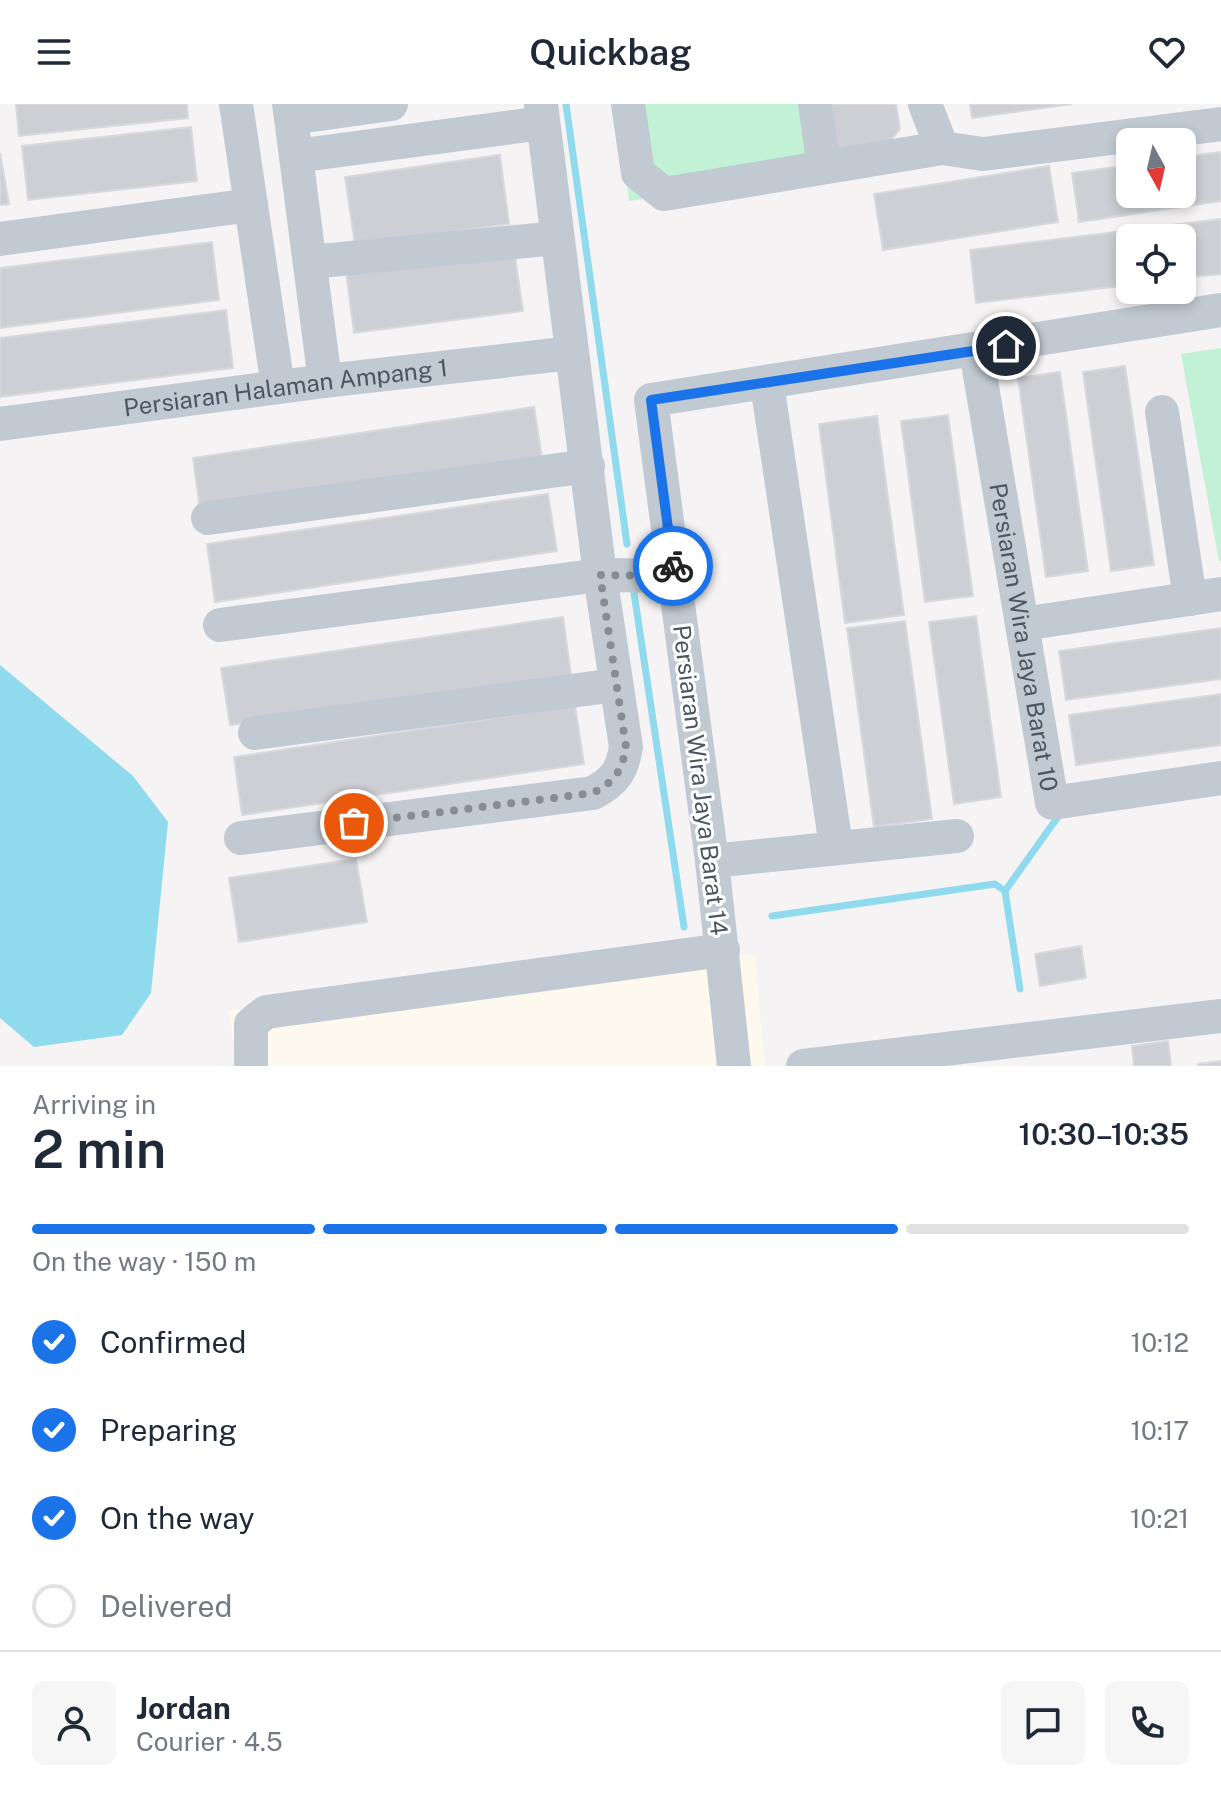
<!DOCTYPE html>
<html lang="en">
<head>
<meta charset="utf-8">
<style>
	body { margin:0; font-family:"Public Sans",sans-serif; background:#f6f6f7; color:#1f2937; height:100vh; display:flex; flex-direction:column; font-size:30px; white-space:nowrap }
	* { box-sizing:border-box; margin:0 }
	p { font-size:26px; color:#747a83 }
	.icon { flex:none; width:44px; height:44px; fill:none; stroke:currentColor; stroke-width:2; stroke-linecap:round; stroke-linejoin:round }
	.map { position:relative; height:962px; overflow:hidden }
	.panel { display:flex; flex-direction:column; background:#fff; flex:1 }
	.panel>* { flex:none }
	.needle { width:52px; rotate:172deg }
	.fabs { position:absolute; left:1116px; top:24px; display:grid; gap:16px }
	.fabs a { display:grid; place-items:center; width:80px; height:80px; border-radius:12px; background:#fff; box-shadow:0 4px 12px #0003; font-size:40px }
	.pin { position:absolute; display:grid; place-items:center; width:68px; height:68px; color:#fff; margin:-34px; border:4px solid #fff; border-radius:50%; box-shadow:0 2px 8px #0007 }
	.courier { position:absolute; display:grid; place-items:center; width:80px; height:80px; margin:-40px; border:6px solid #1a73e8; border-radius:50%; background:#fff; color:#222; box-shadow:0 2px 10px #0007 }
	.headline em { font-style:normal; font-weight:600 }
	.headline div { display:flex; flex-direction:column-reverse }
	.headline { display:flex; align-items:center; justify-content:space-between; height:136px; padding:0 32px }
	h1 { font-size:52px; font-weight:600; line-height:60px }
	.bar { display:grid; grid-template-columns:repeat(4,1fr); gap:12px 8px; align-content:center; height:96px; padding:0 32px }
	.bar i { height:10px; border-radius:6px; background:#e0e1e3 }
	.bar .on { background:#1a73e8 }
	.bar p { grid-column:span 4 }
	.line { display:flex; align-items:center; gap:20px; padding:0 32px; border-top:2px solid #e0e1e3 }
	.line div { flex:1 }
	.round { display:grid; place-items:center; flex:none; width:84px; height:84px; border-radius:12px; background:#f6f6f7 }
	ol { padding:0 32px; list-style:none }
	li { display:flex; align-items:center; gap:24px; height:88px }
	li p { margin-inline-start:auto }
	li .icon { padding:8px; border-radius:50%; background:#1a73e8; color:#fff; stroke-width:4 }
	li:last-child { color:#747a83 }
	li i { width:44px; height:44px; border:4px solid #e0e1e3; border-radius:50% }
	header { display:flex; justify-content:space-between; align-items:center; height:104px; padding:0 32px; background:#fff; font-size:36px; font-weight:600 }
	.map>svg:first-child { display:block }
	.commercial { fill:#fdf9ef }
	.green { fill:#c3f1d5 }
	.water { fill:#90daee }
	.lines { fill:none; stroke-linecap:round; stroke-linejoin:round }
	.stream { stroke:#90daee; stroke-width:7 }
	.building { fill:#cdcfd5; stroke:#d7d9de; stroke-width:2 }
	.minor { stroke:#c1cad2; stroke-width:34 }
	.done { stroke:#868d94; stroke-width:8; stroke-dasharray:0 14.4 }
	.route { stroke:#1a73e8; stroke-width:10 }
	.labels { text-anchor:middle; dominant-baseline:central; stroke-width:6; stroke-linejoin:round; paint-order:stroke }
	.street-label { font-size:24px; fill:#4a5661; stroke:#fff }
</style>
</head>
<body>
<header><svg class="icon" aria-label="menu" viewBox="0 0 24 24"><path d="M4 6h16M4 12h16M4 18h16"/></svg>Quickbag<svg class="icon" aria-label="heart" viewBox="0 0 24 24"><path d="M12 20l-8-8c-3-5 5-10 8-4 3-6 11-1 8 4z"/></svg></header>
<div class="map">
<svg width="1221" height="962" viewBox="0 0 1221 962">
	<rect width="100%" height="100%" fill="#f5f3f3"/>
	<polygon class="commercial" points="755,850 765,962 237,962 228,906"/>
	<g class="green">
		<polygon points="618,0 818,0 827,69 629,97"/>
		<polygon points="1221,244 1221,457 1219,457 1181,250"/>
	</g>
	<polygon class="water" points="0,561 133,672 168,718 151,889 122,931 34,943 0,914"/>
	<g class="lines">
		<g class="stream">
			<polyline points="566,0 627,440"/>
			<polyline points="634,489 684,823"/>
			<polyline points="772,812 995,780 1005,787"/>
			<polyline points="1020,885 1005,787 1060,710"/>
		</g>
	</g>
	<g class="building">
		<polygon points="16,0 187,0 188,14 19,32"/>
		<polygon points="820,0 896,0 900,25 886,42 826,50"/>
		<polygon points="970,0 1072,0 972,14"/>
		<polygon points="191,23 197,77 28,96 22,42"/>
		<polygon points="1221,48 1221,97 1079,118 1072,69 1130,61 1130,90 1182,90 1182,53"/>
		<polygon points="0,49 9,100 0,101"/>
		<polygon points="500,51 509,120 355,141 345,73"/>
		<polygon points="1049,62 1058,118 883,146 874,90"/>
		<polygon points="1221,115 1221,170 1182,174 1182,134 1130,134 1130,181 976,199 970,146"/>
		<polygon points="212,138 219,196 0,224 0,164"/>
		<polygon points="514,146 523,207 354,229 346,167"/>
		<polygon points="226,206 233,264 0,293 0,234"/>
		<polygon points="1125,262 1154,461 1111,467 1083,268"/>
		<polygon points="1060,268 1088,467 1046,473 1018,274"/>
		<polygon points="534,303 543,361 201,412 193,354"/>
		<polygon points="948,311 973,492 925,498 901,317"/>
		<polygon points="877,312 904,511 845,519 819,320"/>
		<polygon points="548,390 557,447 215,498 207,440"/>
		<polygon points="976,512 1001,693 954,700 929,518"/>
		<polygon points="563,513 571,571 230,621 221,564"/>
		<polygon points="905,517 932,715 874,723 847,524"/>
		<polygon points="1221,524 1221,575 1066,596 1059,547"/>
		<polygon points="1221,590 1221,641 1076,661 1069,611"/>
		<polygon points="575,602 584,660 242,711 234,653"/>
		<polygon points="356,755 367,818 239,838 229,774"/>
		<polygon points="1081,842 1086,874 1040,882 1035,850"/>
		<polygon points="1168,937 1171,962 1134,962 1132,942"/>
		<polygon points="1221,957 1221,962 1198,962 1198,960"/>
	</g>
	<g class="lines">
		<g class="minor">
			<polyline points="236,0 278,283"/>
			<polyline points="289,0 291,14 391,0"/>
			<polyline points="628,0 638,69 664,90 942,44 983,50 1221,20"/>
			<polyline points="815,0 824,63"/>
			<polyline points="925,0 942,44"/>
			<polyline points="291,14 325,277"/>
			<polyline points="296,52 543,19"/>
			<polyline points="0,135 251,101"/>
			<polyline points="310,158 557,134"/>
			<path id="s1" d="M 976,247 L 1052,699 L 1221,674"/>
			<polyline points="767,280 836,742"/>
			<polyline points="1162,308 1190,495"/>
			<path id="s2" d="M 0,320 L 325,277 L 572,249"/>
			<polyline points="208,414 588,362"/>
			<polyline points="1023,520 1221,490"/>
			<polyline points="220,521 600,471 674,472"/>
			<polyline points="255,629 616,581"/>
			<path d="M 241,734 L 593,689 C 615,677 622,667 626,643 L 600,471 L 541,0"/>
			<polyline points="712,757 957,732"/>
			<polyline points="251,962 251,920 266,908 723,846"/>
			<polyline points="734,962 712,757 651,296 1221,206"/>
			<polyline points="803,962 1221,912"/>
		</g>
	</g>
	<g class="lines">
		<path class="done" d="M 354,719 L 593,689 C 615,677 622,667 626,643 L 600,471 L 674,472 L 673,462"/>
		<polyline class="route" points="673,462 651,296 1006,242"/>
	</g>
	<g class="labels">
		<g class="street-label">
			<text stroke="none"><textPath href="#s2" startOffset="288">Persiaran Halaman Ampang 1</textPath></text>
			<text stroke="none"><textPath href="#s1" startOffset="290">Persiaran Wira Jaya Barat 10</textPath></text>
			<text transform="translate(701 676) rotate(83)">Persiaran Wira Jaya Barat 14</text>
		</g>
	</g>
</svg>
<div class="fabs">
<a><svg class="needle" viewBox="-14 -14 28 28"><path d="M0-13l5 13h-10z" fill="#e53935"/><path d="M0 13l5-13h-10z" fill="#747a83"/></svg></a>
<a><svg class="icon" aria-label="locate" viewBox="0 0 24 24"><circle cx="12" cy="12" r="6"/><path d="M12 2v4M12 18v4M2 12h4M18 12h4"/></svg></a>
</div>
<div class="pin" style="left:354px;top:719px;background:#ea580c"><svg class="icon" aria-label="bag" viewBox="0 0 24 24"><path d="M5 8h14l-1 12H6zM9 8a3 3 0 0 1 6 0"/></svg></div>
<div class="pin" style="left:1006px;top:242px;background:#1f2937"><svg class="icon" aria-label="home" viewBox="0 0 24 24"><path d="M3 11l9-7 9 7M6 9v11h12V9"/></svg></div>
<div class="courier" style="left:673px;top:462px"><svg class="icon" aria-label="bike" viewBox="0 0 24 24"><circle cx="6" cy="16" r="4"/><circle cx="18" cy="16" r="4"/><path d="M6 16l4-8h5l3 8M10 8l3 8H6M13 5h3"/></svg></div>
</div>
<section class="panel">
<div class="headline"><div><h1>2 min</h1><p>Arriving in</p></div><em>10:30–10:35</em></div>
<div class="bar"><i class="on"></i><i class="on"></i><i class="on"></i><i></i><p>On the way · 150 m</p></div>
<ol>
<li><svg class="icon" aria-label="check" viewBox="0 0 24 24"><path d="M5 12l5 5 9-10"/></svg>Confirmed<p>10:12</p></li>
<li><svg class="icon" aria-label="check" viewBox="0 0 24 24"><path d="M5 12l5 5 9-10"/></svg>Preparing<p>10:17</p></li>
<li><svg class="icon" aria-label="check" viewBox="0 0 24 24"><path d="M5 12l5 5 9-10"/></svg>On the way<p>10:21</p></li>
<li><i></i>Delivered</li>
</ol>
<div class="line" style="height:144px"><a class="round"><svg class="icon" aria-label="person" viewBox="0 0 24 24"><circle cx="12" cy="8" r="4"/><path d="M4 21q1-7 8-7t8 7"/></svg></a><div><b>Jordan</b><p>Courier · 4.5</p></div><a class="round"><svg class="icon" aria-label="chat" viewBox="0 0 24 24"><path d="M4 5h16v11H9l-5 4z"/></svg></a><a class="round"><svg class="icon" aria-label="phone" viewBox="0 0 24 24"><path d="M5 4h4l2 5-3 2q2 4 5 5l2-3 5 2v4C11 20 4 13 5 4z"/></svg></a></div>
</section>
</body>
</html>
